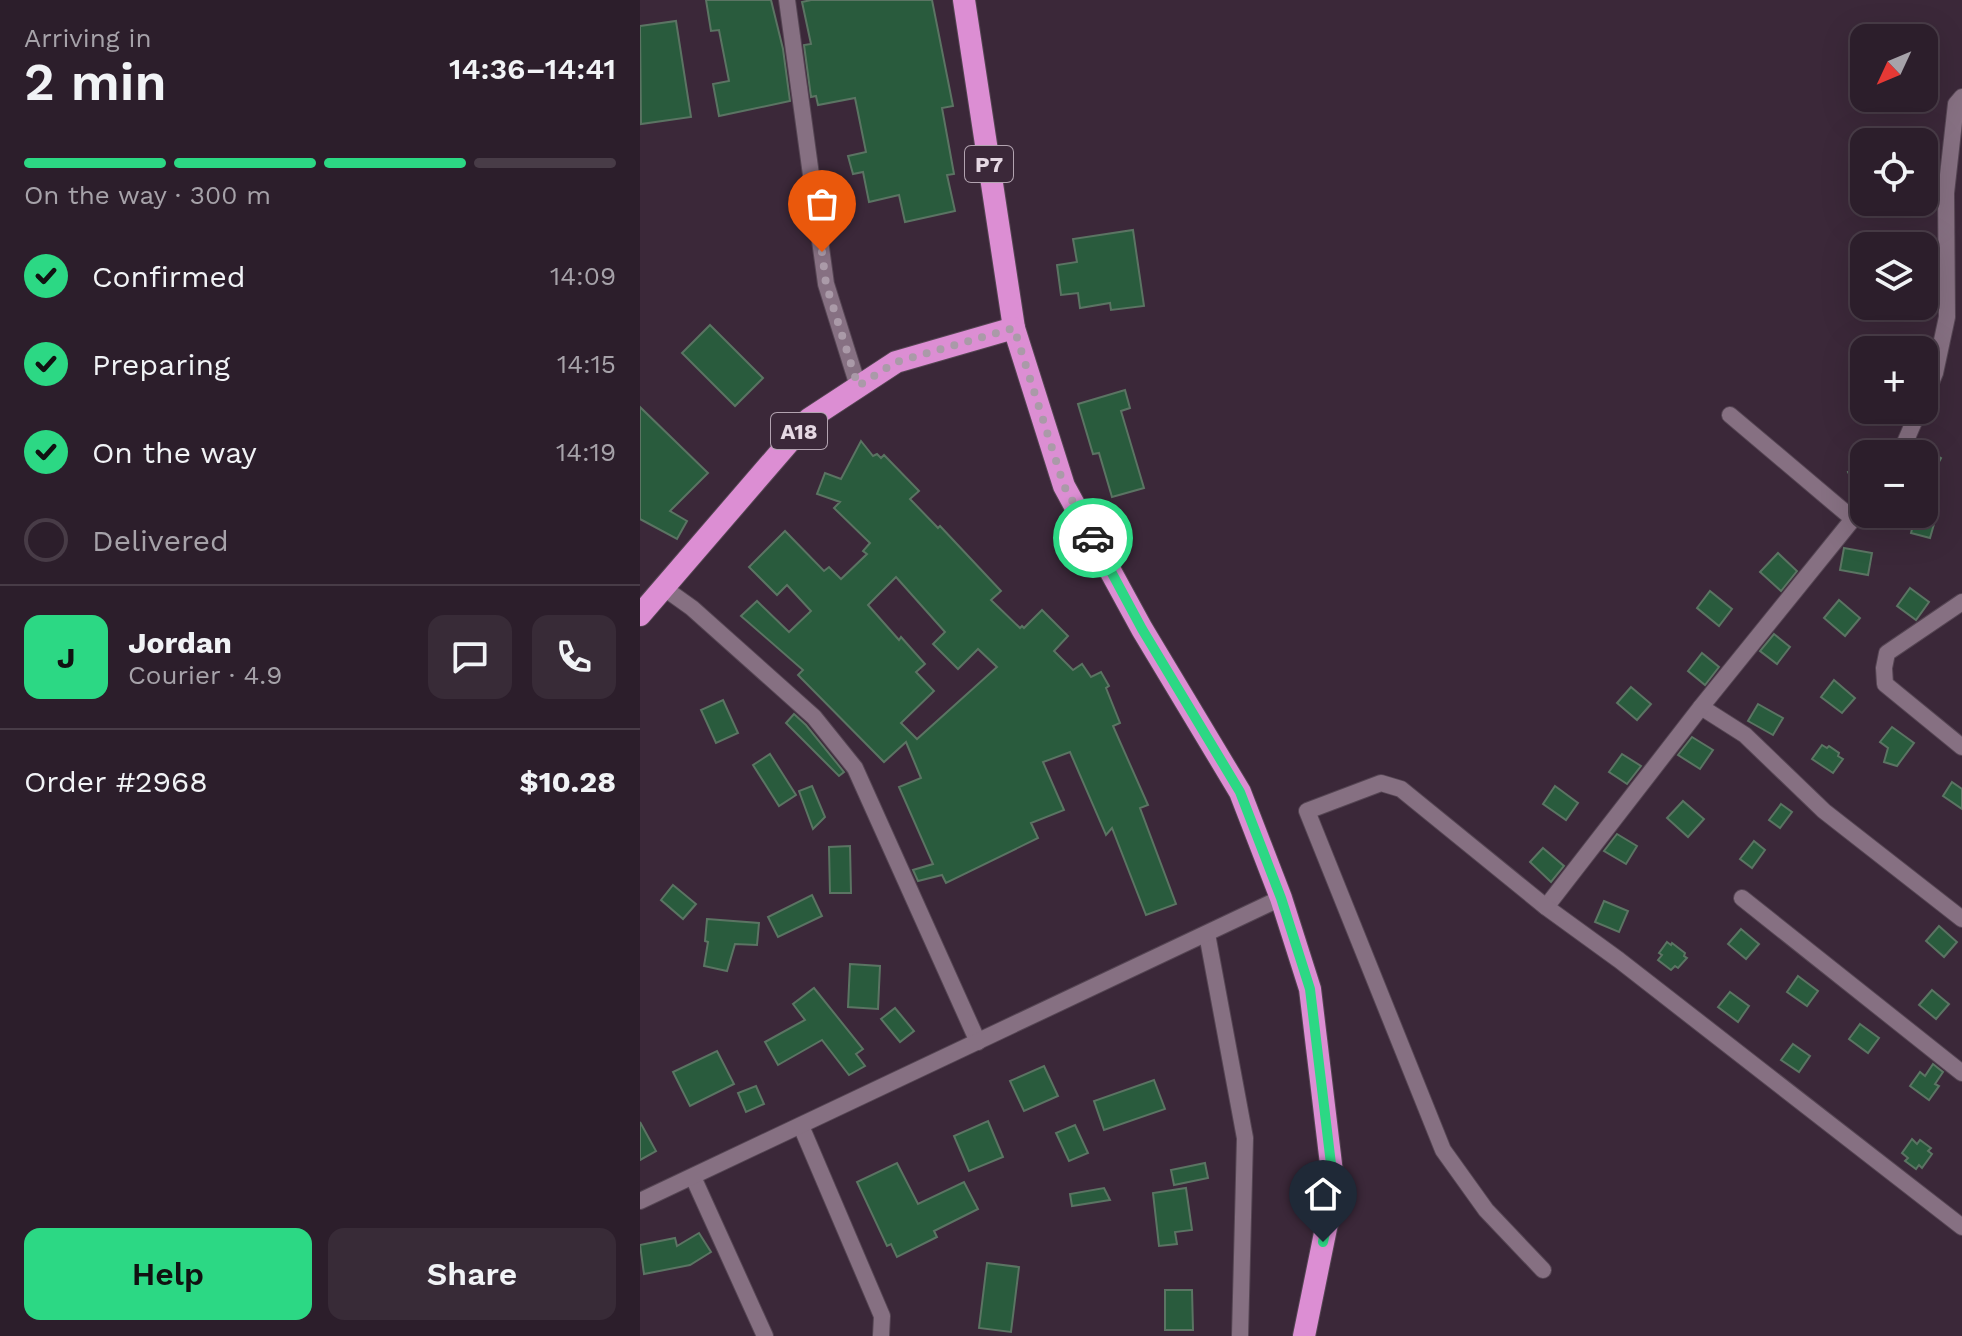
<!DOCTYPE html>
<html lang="en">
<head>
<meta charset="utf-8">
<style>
	body { margin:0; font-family:"Work Sans",sans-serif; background:#382b37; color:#f1f3f6; height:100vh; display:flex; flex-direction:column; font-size:30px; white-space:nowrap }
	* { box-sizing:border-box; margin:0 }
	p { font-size:26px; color:#a6a2a9 }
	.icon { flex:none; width:44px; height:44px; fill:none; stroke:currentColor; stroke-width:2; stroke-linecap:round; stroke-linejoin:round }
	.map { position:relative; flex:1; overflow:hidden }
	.details { display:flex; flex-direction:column; background:#2c1e2b; width:640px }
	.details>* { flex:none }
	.needle { width:52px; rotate:226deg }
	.tools { position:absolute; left:1210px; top:24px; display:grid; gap:16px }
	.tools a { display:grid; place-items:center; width:88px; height:88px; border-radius:16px; background:#2c1e2b; box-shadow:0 8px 32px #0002,0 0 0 2px #483c47; font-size:40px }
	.pin { position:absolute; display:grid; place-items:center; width:68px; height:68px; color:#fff; margin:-82px -34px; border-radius:50% 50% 50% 0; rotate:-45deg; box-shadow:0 0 8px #0007 }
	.pin .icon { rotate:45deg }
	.courier { position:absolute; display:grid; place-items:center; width:80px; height:80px; margin:-40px; border:6px solid #2cd884; border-radius:50%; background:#fff; color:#222; box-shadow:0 2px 10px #0007 }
	.overview em { font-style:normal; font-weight:600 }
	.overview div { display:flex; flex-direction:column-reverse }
	.overview { display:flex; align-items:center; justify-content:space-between; height:136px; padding:0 24px }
	h1 { font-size:52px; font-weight:600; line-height:60px }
	.bar { display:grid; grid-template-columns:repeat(4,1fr); gap:12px 8px; align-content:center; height:96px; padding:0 24px }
	.bar i { height:10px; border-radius:6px; background:#483c47 }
	.bar .on { background:#2cd884 }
	.bar p { grid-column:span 4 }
	.line { display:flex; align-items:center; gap:20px; padding:0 24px; border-top:2px solid #483c47 }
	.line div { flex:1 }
	.round { display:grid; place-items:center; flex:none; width:84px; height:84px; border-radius:16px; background:#382b37 }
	ol { padding:0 24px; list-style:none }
	li { display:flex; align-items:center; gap:24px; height:88px }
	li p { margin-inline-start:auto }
	li .icon { padding:8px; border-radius:50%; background:#2cd884; color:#111; stroke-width:4 }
	li:last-child { color:#a6a2a9 }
	li i { width:44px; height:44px; border:4px solid #483c47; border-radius:50% }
	.button { display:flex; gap:16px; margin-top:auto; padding:16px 24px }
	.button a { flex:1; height:92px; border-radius:16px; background:#2cd884; color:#111; font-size:32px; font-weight:600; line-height:92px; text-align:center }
	.button a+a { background:#382b37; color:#f1f3f6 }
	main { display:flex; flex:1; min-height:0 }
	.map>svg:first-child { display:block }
	.building { fill:#295b3d; stroke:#5b7463; stroke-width:2; fill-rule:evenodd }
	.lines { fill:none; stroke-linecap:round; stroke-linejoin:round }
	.minor-casing { stroke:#554553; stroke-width:18 }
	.trunk-casing { stroke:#554553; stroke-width:24 }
	.minor { stroke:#867082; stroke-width:16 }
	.trunk { stroke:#dc8ed3; stroke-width:22 }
	.done { stroke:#aa9aa8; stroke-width:8; stroke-dasharray:0 14.4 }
	.route { stroke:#2cd884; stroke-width:10 }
	.labels { text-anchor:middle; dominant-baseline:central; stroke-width:7; stroke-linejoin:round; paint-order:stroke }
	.shield { fill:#3b2839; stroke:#b2a3b0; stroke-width:2 }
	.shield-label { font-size:22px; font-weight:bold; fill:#e5d8e3 }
</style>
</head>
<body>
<main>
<section class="details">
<div class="overview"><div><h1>2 min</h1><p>Arriving in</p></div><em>14:36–14:41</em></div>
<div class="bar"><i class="on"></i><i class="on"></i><i class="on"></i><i></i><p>On the way · 300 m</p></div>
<ol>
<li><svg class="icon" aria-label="check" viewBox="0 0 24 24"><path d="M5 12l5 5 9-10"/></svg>Confirmed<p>14:09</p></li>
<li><svg class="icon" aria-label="check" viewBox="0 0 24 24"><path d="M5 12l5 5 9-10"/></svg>Preparing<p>14:15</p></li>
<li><svg class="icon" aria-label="check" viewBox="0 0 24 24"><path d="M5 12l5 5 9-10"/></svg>On the way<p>14:19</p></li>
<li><i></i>Delivered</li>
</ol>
<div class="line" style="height:144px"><b class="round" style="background:#2cd884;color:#111">J</b><div><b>Jordan</b><p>Courier · 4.9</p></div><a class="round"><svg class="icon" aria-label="chat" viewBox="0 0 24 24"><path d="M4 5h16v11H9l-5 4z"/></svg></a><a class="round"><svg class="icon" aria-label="phone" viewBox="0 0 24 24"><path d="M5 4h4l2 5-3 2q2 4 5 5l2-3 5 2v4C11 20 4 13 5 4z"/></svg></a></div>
<div class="line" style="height:104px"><div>Order #2968</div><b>$10.28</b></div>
<div class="button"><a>Help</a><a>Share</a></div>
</section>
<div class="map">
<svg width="1322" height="1336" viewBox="0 0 1322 1336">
	<rect width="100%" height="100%" fill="#3b2839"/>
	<g class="building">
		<polygon points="66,0 131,0 143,49 150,101 79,116 73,84 89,81 79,30 71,31"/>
		<polygon points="171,0 292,0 313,106 302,108 314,174 307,175 315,211 265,222 259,195 229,202 223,172 213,174 208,156 226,152 215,98 178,105 176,96 171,97 164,45 171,44 162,2"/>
		<polygon points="36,21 51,117 1,124 0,26"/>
		<polygon points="493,230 504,306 471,310 470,303 440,308 438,293 421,295 417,265 437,262 433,239"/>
		<polygon points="70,325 123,378 95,406 42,353"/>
		<polygon points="485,390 490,408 481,411 504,488 472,497 459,453 453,454 438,404"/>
		<polygon points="0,407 68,473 30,511 47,521 37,539 0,519"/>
		<path d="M 221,441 L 233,456 L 237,454 L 241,458 L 244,455 L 279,491 L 270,499 L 298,528 L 300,526 L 361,591 L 351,600 L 380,628 L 382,626 L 384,628 L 402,610 L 428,636 L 414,651 L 433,670 L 442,664 L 451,677 L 461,672 L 469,686 L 466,688 L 480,723 L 473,726 L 508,805 L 500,808 L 536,904 L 506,915 L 472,828 L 466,835 L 430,752 L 403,762 L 424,810 L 391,823 L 398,838 L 306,883 L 302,875 L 278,881 L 273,870 L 293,864 L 259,787 L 281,778 L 266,742 L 244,762 L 158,675 L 163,670 L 101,616 L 117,601 L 149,632 L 171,611 L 147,585 L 137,595 L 109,567 L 145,531 L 184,571 L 189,567 L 201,579 L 227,554 L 223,551 L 230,543 L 194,508 L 200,502 L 177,494 L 185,473 L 201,479 ZM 256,577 L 305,632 L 293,644 L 318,669 L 338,649 L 357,667 L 277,739 L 261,723 L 294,691 L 276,672 L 285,664 L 261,637 L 259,640 L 228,605 Z"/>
		<polygon points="1284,448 1301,458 1284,489"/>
		<polygon points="1224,464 1224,497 1221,498 1208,472"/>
		<polygon points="1276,514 1286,514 1296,517 1290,538 1271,533"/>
		<polygon points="1204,548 1232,553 1228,575 1200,570"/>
		<polygon points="1138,553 1157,571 1141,591 1120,572"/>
		<polygon points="1270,588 1289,602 1276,620 1257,606"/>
		<polygon points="1070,591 1092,609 1079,626 1057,608"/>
		<polygon points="1199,600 1220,618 1205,636 1184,618"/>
		<polygon points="1134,634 1150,647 1137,664 1120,651"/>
		<polygon points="1062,653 1079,667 1065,685 1048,671"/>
		<polygon points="1194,680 1215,698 1202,713 1181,697"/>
		<polygon points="991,687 1011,704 997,720 977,703"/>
		<polygon points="83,700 98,733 76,743 61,710"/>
		<polygon points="1118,704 1143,718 1133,735 1108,721"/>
		<polygon points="154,714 166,725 204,772 199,776 146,723"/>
		<polygon points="1252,727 1274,743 1257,766 1244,762 1248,748 1240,742"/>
		<polygon points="1052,737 1073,750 1060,769 1038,755"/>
		<polygon points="1182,745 1187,748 1189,746 1199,753 1198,756 1203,759 1193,773 1172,759"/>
		<polygon points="130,754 156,795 139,806 113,765"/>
		<polygon points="982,754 1001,766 987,784 969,772"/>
		<polygon points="1312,782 1322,789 1322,809 1303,796"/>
		<polygon points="172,786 185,817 173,829 159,791"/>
		<polygon points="915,786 938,803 926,820 903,804"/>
		<polygon points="1043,801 1064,819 1048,837 1027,818"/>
		<polygon points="1141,804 1152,812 1140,828 1129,820"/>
		<polygon points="977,834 997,846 986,864 964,851"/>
		<polygon points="1114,841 1125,850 1112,868 1100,859"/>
		<polygon points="210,846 211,893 190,893 189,847"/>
		<polygon points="903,848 924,866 911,882 890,862"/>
		<polygon points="33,885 56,904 43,919 21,900"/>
		<polygon points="172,895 182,916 138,937 128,917"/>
		<polygon points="964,901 988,911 979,932 955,922"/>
		<polygon points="67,919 119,923 117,945 95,944 87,971 64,966 68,942 65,941"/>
		<polygon points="1299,926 1317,942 1304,957 1286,941"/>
		<polygon points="1101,929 1119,944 1106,959 1088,944"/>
		<polygon points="1027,942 1031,945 1032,943 1045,953 1044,956 1047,958 1038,968 1035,966 1031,970 1018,960 1022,955 1019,953"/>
		<polygon points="210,964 240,966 238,1009 208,1007"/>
		<polygon points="1158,976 1178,991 1167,1006 1147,992"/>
		<polygon points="174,988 223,1049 216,1054 225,1066 209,1075 182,1040 138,1065 125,1042 165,1020 153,1004"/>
		<polygon points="1292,990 1309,1004 1296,1019 1279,1005"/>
		<polygon points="1090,992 1109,1006 1098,1022 1078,1007"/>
		<polygon points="255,1008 274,1031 260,1042 241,1019"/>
		<polygon points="1220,1024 1239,1038 1228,1053 1209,1039"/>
		<polygon points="1153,1044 1170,1056 1159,1072 1141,1060"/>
		<polygon points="77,1051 94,1084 50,1106 33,1072"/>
		<polygon points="1293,1064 1303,1072 1295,1084 1299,1086 1289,1100 1270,1086 1280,1072 1285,1076"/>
		<polygon points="404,1066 418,1096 384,1111 370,1081"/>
		<polygon points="514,1080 525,1109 464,1130 454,1101"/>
		<polygon points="116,1086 124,1104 106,1112 98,1093"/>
		<polygon points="348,1121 363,1157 329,1171 314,1136"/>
		<polygon points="0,1122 16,1151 0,1160"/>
		<polygon points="435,1125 448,1153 429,1161 416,1133"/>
		<polygon points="1272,1139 1277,1144 1280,1140 1291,1148 1288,1151 1292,1154 1282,1168 1279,1165 1276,1169 1265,1161 1268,1158 1262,1153"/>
		<polygon points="257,1163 278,1204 324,1182 338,1209 294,1231 297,1237 257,1257 251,1244 247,1246 217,1182"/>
		<polygon points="565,1163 568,1178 534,1185 531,1170"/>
		<polygon points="464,1188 470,1200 432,1206 430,1194"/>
		<polygon points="546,1188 552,1230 535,1232 537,1244 519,1246 513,1193"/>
		<polygon points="59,1233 71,1252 50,1265 4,1274 0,1245 35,1238 37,1246"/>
		<polygon points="347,1263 379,1267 371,1332 339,1328"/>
		<polygon points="525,1290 552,1290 553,1330 525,1330"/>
	</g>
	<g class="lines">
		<g class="minor-casing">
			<g id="minor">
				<polyline points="147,0 186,284 218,386"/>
				<polyline points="1284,399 1295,373 1307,317 1306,193 1316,104 1322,97"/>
				<polyline points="1090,415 1213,519"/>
				<polyline points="1260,454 1279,410"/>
				<polyline points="24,588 52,608 174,717 215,768 338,1042"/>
				<polyline points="1322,602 1247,653 1244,668 1245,684 1322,747"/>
				<polyline points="1061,707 1105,735 1184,811 1322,919"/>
				<polyline points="1102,898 1322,1073"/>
				<polyline points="906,907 1061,707 1213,519 1224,508"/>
				<polyline points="567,934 605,1138 600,1336"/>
				<polyline points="161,1126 242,1316 241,1336"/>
				<polyline points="53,1177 125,1336"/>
				<polyline points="0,1201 641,898"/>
				<polyline points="903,1270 846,1210 803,1150 667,811 741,783 761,789 906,907 979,960 1322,1227"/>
			</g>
		</g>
		<g class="trunk-casing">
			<g id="trunk">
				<polyline points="324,0 374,328 424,486 502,629 600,792 641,898 670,989 694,1189 664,1336"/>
				<polyline points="0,615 169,419 256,362 374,328"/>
			</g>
		</g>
		<use href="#minor" class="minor"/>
		<use href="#trunk" class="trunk"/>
	</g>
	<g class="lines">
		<polyline class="done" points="182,252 186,284 218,386 256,362 374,328 424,486 453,538"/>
		<polyline class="route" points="453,538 502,629 600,792 641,898 670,989 694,1189 683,1242"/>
	</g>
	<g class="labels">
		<g class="shield">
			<rect x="325" y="146" width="48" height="36" rx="6"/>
			<rect x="131" y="413" width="56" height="36" rx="6"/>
		</g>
		<g class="shield-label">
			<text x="349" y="164">P7</text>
			<text x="159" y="431">A18</text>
		</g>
	</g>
</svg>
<div class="tools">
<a><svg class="needle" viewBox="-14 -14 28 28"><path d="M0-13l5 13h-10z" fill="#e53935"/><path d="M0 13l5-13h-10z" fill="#a6a2a9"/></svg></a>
<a><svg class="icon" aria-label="locate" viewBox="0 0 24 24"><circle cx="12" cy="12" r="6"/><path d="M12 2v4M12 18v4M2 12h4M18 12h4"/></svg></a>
<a><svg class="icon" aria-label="layers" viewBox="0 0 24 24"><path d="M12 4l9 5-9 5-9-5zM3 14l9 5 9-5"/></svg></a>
<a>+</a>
<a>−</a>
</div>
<div class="pin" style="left:182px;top:252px;background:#ea580c"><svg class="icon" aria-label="bag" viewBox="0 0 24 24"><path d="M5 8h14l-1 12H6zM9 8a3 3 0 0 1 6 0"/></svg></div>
<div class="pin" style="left:683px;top:1242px;background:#1f2937"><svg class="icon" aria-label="home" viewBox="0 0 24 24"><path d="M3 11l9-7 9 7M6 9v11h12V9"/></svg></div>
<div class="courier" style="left:453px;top:538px"><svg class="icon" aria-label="car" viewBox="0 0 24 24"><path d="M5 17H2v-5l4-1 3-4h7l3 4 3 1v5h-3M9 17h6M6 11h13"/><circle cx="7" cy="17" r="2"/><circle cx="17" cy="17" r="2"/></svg></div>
</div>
</main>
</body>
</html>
